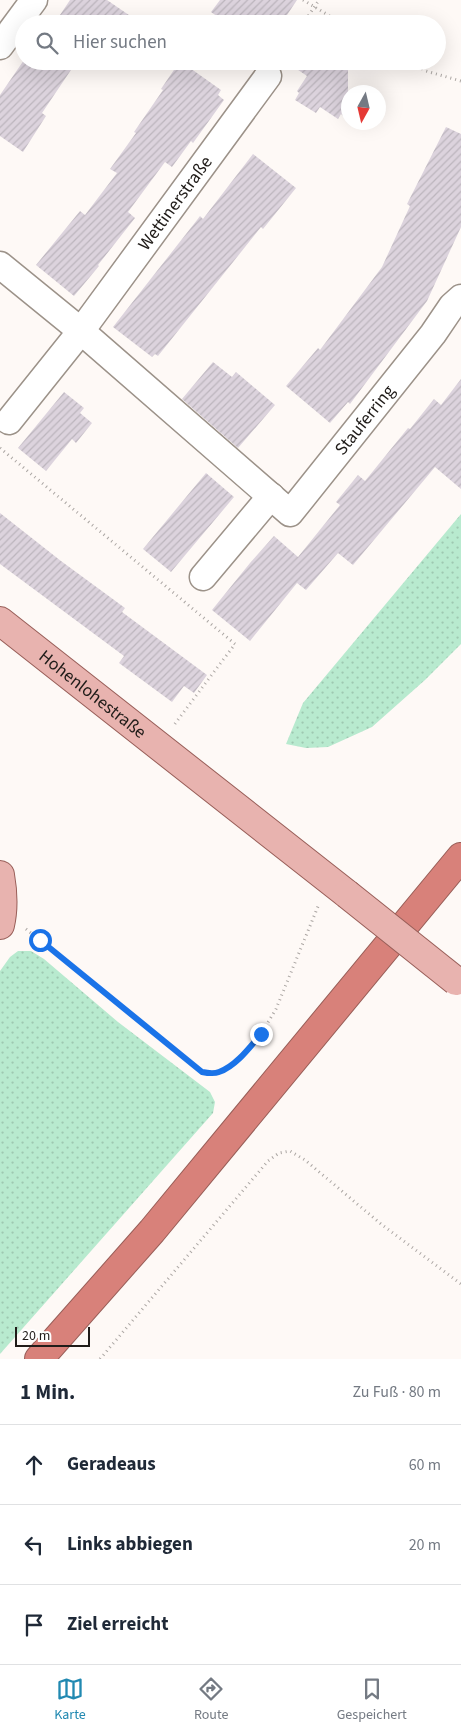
<!DOCTYPE html>
<html lang="de">
<head>
<meta charset="utf-8">
<style>
  :root { --surface:#fff; --page:#f2f2f3; --text:#1f2937; --muted:#747a83; --line:#e0e1e3; --accent:#2189b1 }
  body { margin:0; font-family:"Source Sans 3",sans-serif; background:var(--page); color:var(--text) }
  .compass { position:absolute; left:341px; top:85px; width:45px; height:45px; border-radius:50%; background:var(--surface); box-shadow:0 5px 20px #0002; rotate:188deg }
  .scale { position:absolute; left:15px; bottom:12px; width:75px; box-sizing:border-box; padding-left:5px; border:2px solid #201c19; border-top:0; font-size:14px; line-height:18px; white-space:nowrap; color:#201c19; -webkit-text-stroke:4px #fff; paint-order:stroke }
  .stop { position:absolute; width:15px; height:15px; margin:-11px; border:4px solid #1a73e8; border-radius:50%; background:#fff }
  .stop.end { background:#1a73e8; border-color:#fff; box-shadow:0 1px 5px #0008 }
  .list { margin:0; padding:0; list-style:none }
  h2 { display:flex; justify-content:space-between; align-items:center; height:65px; margin:0; padding:0 20px; font-size:21px }
  h2 small { font-size:16px; font-weight:400; color:var(--muted) }
  .list li { display:grid; grid-template-columns:32px 1fr auto; gap:15px; align-items:center; box-sizing:border-box; height:80px; padding:0 20px; border-top:1px solid var(--line) }
  .list b { display:block; font-size:19px; white-space:nowrap }
  .list em { font-size:16px; font-style:normal; color:var(--muted) }
  .icon { flex:none; width:28px; height:28px; fill:none; stroke:currentColor; stroke-width:2; stroke-linecap:round; stroke-linejoin:round }
  .map { position:relative; flex:none; width:461px; height:1359px; overflow:hidden }
  .search { position:absolute; background:var(--surface); box-shadow:0 5px 20px #0002; left:15px; right:15px; top:15px; height:55px; display:flex; align-items:center; gap:12px; box-sizing:border-box; padding:0 18px; border-radius:28px; color:var(--muted); font-size:19px }
  .sheet { height:305px; background:var(--surface) }
  nav { display:flex; justify-content:space-around; align-items:center; box-sizing:border-box; height:70px; border-top:1px solid var(--line); background:var(--surface); font-size:14px; color:var(--muted) }
  nav a { display:grid; justify-items:center; gap:2px }
  nav .on { color:var(--accent) }
  .map>svg:first-child { display:block }
  .grass { fill:url(#grass-dots) }
  .building { fill:url(#building-hatch) }
  .lines { fill:none; stroke-linecap:round; stroke-linejoin:round }
  .minor-casing { stroke:#9c9289; stroke-width:29 }
  .major-casing { stroke:#985e58; stroke-width:30 }
  .highway-casing { stroke:#985e58; stroke-width:30 }
  .path { stroke:#aba6a3; stroke-width:3; stroke-dasharray:1 4; stroke-linecap:butt }
  .minor { stroke:#fff; stroke-width:26 }
  .major { stroke:#e8b3af; stroke-width:28 }
  .highway { stroke:#d8817a; stroke-width:28 }
  .major-bridge-casing { stroke:#985e58; stroke-width:30; stroke-linecap:butt }
  .major-bridge { stroke:#e8b3af; stroke-width:28 }
  .route { stroke:#1a73e8; stroke-width:6 }
  .labels { text-anchor:middle; dominant-baseline:central; stroke-width:4; stroke-linejoin:round; paint-order:stroke }
  .street-label { font-size:18px; fill:#201c19; stroke:#fff }
</style>
</head>
<body>
<div class="map">
<svg width="461" height="1359" viewBox="0 0 461 1359">
  <defs>
    <pattern id="grass-dots" width="8" height="8" patternUnits="userSpaceOnUse" patternTransform="scale(1.25)"><rect width="8" height="8" fill="#b8eacf"/><path d="M2 2h.1M6 6h.1" fill="none" stroke="#9ec8b1" stroke-width="1.8" stroke-linecap="round"/></pattern>
    <pattern id="building-hatch" width="6" height="6" patternUnits="userSpaceOnUse" patternTransform="scale(1.25)"><rect width="6" height="6" fill="#dcd3dd"/><path d="M-1 1l2-2M0 6l6-6M5 7l2-2" fill="none" stroke="#bcb5bd"/></pattern>
  </defs>
  <rect width="100%" height="100%" fill="#fef9f6"/>
  <!-- grass -->
  <path class="grass" d="M 461,514 L 461,644 L 425,680 L 372,727 L 328,747 L 306,748 L 286,744 L 303,703 Z
    M 18,951 L 31,951 L 44,959 L 118,1022 L 210,1092 L 215,1102 L 213,1113 L 0,1354 L 0,971 L 10,957 Z"/>
  <!-- building -->
  <path class="building" d="M 70,0 L 107,0 L 142,24 L 54,24 Z
    M 220,0 L 297,0 L 281,24 L 275,24 L 263,16 L 258,24 L 228,24 L 211,12 Z
    M 24,60 L 24,63 L 25,61 L 77,61 L 42,113 L 46,116 L 23,152 L 0,136 L 0,95 Z
    M 180,61 L 221,90 L 218,95 L 224,100 L 193,143 L 191,141 L 172,167 L 165,162 L 128,212 L 135,218 L 98,265 L 99,266 L 74,296 L 36,265 L 80,211 L 85,215 L 117,173 L 110,169 L 136,133 L 134,132 L 163,90 L 161,89 Z
    M 285,61 L 348,61 L 348,120 L 341,114 L 338,119 L 320,107 L 316,113 L 295,100 L 299,93 L 297,91 L 307,76 Z
    M 446,127 L 461,134 L 461,227 L 427,301 L 350,404 L 348,402 L 330,423 L 286,386 L 318,348 L 320,350 L 382,267 L 410,206 L 407,204 Z
    M 253,154 L 296,188 L 263,229 L 261,227 L 158,356 L 155,354 L 152,357 L 113,327 L 197,220 L 200,216 L 203,219 Z
    M 213,362 L 232,377 L 236,372 L 275,405 L 238,448 L 182,399 Z
    M 461,379 L 461,489 L 435,467 L 353,565 L 338,553 L 306,590 L 297,583 L 250,641 L 212,610 L 250,563 L 274,536 L 298,557 L 340,505 L 336,502 L 358,475 L 365,481 L 408,428 L 410,429 L 434,399 L 441,405 Z
    M 64,392 L 84,408 L 80,413 L 92,423 L 76,443 L 72,439 L 46,471 L 18,448 Z
    M 206,473 L 234,497 L 171,572 L 143,549 Z
    M 0,513 L 61,561 L 125,608 L 122,612 L 207,675 L 194,693 L 184,686 L 172,702 L 119,663 L 124,656 L 0,564 Z"/>
  <g class="lines">
    <!-- minor casing -->
    <g class="minor-casing">
      <g id="minor">
        <path d="M 0,46 L 34,0"/>
        <path id="s1" d="M 0,265 L 81,331 L 290,513 L 433,334 L 452,306 L 461,298"/>
        <path id="s2" d="M 9,421 L 81,331 L 268,76"/>
        <path d="M 203,577 L 271,496"/>
      </g>
    </g>
    <!-- major casing -->
    <g class="major-casing">
      <g id="major">
        <path id="s3" d="M 0,621 L 347,894"/>
        <path d="M 0,875 C 3,892 4,908 0,925"/>
      </g>
    </g>
    <!-- highway casing -->
    <g class="highway-casing">
      <path id="highway" d="M 39,1359 L 152,1231 L 461,857"/>
    </g>
    <!-- path -->
    <path class="path" d="M 303,0 L 343,24
      M 303,24 L 319,0
      M 409,61 L 426,71 L 461,81
      M 0,448 L 235,644 L 174,725
      M 26,929 L 202,1072 L 217,1073 L 230,1066 L 248,1050 L 261,1034 L 276,1009 L 319,904
      M 100,1359 L 268,1161 L 279,1153 L 290,1151 L 305,1160 L 381,1224 L 461,1284"/>
    <!-- minor -->
    <use href="#minor" class="minor"/>
    <!-- major -->
    <use href="#major" class="major"/>
    <!-- highway -->
    <use href="#highway" class="highway"/>
    <!-- major-bridge casing -->
    <g class="major-bridge-casing">
      <path id="major-bridge" d="M 347,894 L 456,981"/>
    </g>
    <!-- major-bridge -->
    <use href="#major-bridge" class="major-bridge"/>
  </g>
  <g class="lines">
    <!-- route -->
    <path class="route" d="M 40,940 L 202,1072 C 207,1073 214,1074 219,1072 C 236,1066 250,1047 261,1034"/>
  </g>
  <g class="labels">
    <!-- street labels -->
    <g class="street-label">
      <text stroke="none"><textPath href="#s2" startOffset="274">Wettinerstraße</textPath></text>
      <text stroke="none"><textPath href="#s1" startOffset="501">Stauferring</textPath></text>
      <text stroke="none"><textPath href="#s3" startOffset="118">Hohenlohestraße</textPath></text>
    </g>
  </g>
</svg>
<svg class="compass" viewBox="-18 -18 36 36"><path d="M0-13l5 13h-10z" fill="#e53935"/><path d="M0 13l5-13h-10z" fill="#747a83"/></svg>
<div class="scale">20 m</div>
<div class="stop" style="left:40px;top:940px"></div>
<div class="stop end" style="left:261px;top:1034px"></div>
<div class="search"><svg class="icon" aria-label="search" viewBox="0 0 24 24"><circle cx="10" cy="10" r="6"/><path d="M15 15l6 6"/></svg>Hier suchen</div>
</div>
<section class="sheet">
<h2>1 Min.<small>Zu Fuß · 80 m</small></h2>
<ul class="list">
<li><svg class="icon" aria-label="ahead" viewBox="0 0 24 24"><path d="M12 20V5M6 11l6-6 6 6"/></svg><div><b>Geradeaus</b></div><em>60 m</em></li>
<li><svg class="icon" aria-label="left" viewBox="0 0 24 24"><path d="M17 20v-9H6M10 6l-5 5 5 5"/></svg><div><b>Links abbiegen</b></div><em>20 m</em></li>
<li><svg class="icon" aria-label="arrive" viewBox="0 0 24 24"><path d="M6 21V4h12l-3 4 3 4H6"/></svg><div><b>Ziel erreicht</b></div></li>
</ul>
</section>
<nav>
<a class="on"><svg class="icon" aria-label="map" viewBox="0 0 24 24"><path d="M3 6l6-2 6 2 6-2v14l-6 2-6-2-6 2zM9 4v14M15 6v14"/></svg>Karte</a>
<a><svg class="icon" aria-label="directions" viewBox="0 0 24 24"><path d="M12 3l9 9-9 9-9-9zM9 14v-3h6M13 9l2 2-2 2"/></svg>Route</a>
<a><svg class="icon" aria-label="saved" viewBox="0 0 24 24"><path d="M7 4h10v16l-5-4-5 4z"/></svg>Gespeichert</a>
</nav>
</body>
</html>
